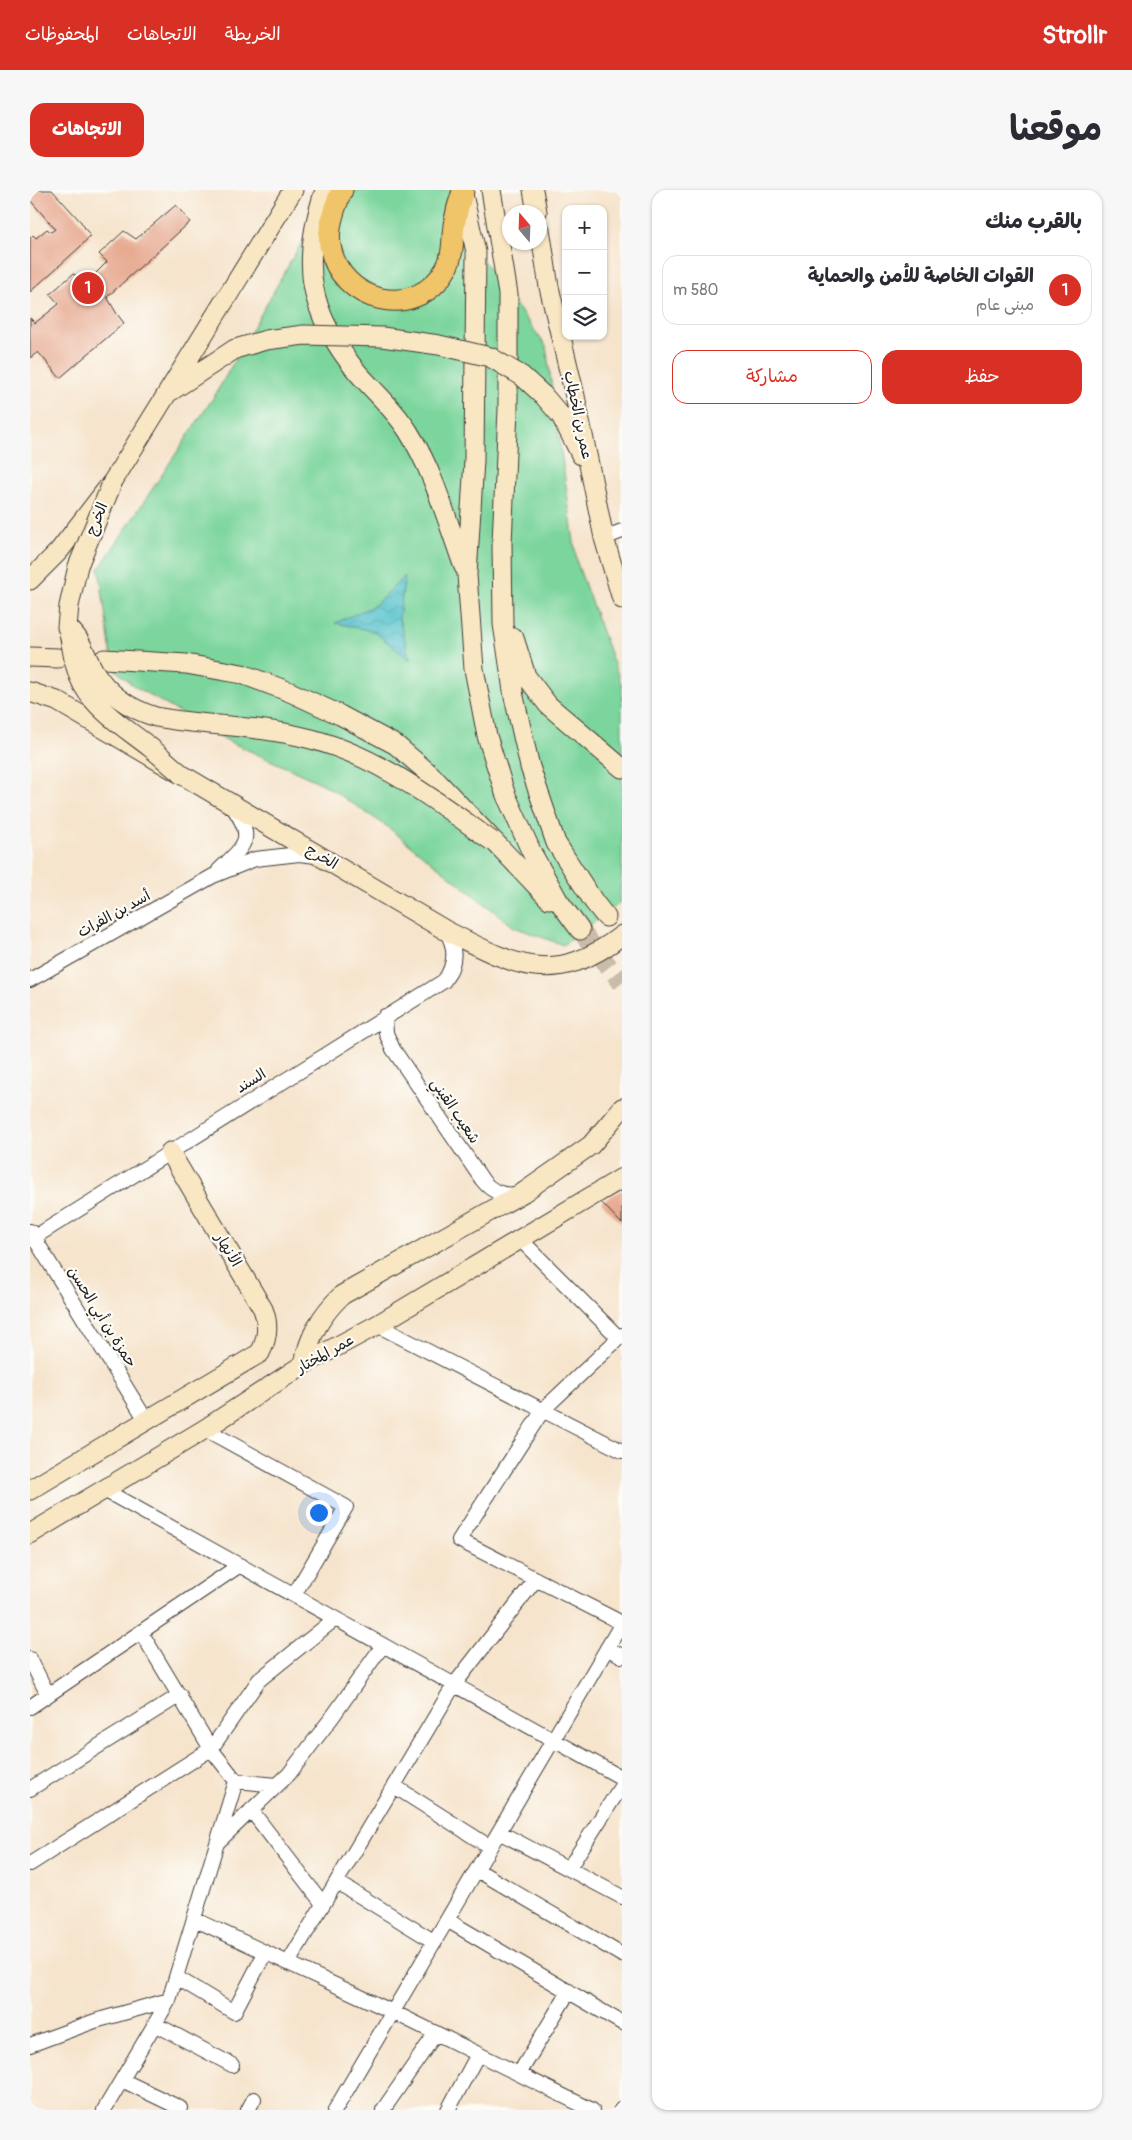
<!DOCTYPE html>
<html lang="ar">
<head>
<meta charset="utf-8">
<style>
  :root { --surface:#fff; --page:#f7f7f7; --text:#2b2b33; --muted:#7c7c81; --line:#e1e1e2; --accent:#d93025 }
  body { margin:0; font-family:Pangolin,"Playpen Sans Arabic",sans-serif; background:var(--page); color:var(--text); direction:rtl }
  .controls { position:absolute; right:15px; top:15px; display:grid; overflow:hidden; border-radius:10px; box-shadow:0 1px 4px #0004 }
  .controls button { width:45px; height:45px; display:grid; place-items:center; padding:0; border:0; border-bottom:1px solid var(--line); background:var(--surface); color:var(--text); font:25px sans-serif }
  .compass { position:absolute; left:472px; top:15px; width:45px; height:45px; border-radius:50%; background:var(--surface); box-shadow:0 1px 4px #0004; rotate:341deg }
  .you { position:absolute; left:288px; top:1322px; width:18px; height:18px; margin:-12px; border:4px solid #fff; border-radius:50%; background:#1a73e8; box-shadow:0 0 0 8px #1a73e833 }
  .badge { display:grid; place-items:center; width:32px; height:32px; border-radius:50%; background:var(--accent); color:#fff; font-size:16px; font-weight:700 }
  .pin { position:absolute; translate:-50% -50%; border:2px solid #fff; box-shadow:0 1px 5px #0006 }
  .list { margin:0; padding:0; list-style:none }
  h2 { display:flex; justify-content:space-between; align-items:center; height:65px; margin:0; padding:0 20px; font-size:21px }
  h2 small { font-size:16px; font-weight:400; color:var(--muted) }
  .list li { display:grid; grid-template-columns:32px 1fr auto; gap:15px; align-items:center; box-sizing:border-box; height:70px; margin:0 10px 10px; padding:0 10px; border:1px solid var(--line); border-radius:15px }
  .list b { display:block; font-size:19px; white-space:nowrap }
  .list p { margin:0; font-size:16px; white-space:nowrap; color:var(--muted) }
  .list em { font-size:16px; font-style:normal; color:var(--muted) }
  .actions { display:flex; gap:10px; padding:15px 20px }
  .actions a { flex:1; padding:11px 0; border:1px solid var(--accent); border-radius:15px; text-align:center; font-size:18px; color:var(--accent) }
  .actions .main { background:var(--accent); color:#fff }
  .icon { flex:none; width:28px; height:28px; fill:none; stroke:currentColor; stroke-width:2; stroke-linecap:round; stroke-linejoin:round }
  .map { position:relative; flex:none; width:592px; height:1920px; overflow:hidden; direction:ltr; border-radius:15px }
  header { display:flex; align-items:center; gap:30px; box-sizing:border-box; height:70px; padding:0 25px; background:var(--accent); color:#fff }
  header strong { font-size:24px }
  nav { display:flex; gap:28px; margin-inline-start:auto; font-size:18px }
  .intro { display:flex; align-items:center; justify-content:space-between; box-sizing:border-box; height:120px; padding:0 30px }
  h1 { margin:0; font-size:35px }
  .button { padding:12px 22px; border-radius:15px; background:var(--accent); color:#fff; font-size:18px; font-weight:700 }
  main { display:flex; gap:30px; padding:0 30px }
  aside { flex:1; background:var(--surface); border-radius:15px; box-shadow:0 1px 4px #0004 }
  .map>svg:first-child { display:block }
  .park { fill:#7bd59c; stroke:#4c785c }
  .water { fill:url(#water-waves); stroke:#397074 }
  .building { fill:#e7aa92 }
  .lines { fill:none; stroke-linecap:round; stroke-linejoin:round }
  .secondary-tunnel { stroke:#cabca9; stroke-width:19; stroke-dasharray:19 9; stroke-linecap:butt }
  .street-casing { stroke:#3d3a36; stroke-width:16 }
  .secondary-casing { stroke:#3d3a36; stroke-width:21 }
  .primary-casing { stroke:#3d3a36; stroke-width:23 }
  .street { stroke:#fff; stroke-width:14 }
  .secondary { stroke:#f9e7c3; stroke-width:19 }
  .primary { stroke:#f0c469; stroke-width:21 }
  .secondary-bridge-casing { stroke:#3d3a36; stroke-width:21; stroke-linecap:butt }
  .secondary-bridge { stroke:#f9e7c3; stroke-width:19 }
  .labels { text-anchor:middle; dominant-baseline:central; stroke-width:4.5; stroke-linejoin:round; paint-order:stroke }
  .street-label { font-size:15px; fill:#1c1c1c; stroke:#fdfcf7 }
</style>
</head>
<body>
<header>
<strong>Strollr</strong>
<nav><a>الخريطة</a><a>الاتجاهات</a><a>المحفوظات</a></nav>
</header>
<div class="intro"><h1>موقعنا</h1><a class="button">الاتجاهات</a></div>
<main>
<aside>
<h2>بالقرب منك<small></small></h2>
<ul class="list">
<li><span class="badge">1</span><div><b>القوات الخاصة للأمن والحماية</b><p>مبنى عام</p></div><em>580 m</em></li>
</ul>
<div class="actions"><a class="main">حفظ</a><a>مشاركة</a></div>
</aside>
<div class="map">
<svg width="592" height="1920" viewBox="0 0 592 1920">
  <defs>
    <pattern id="water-waves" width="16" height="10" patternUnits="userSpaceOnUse" patternTransform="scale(1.25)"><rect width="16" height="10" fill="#56c3cd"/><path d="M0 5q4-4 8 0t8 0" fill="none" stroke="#4aa7af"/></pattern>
  </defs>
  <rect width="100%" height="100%" fill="#fdfcf7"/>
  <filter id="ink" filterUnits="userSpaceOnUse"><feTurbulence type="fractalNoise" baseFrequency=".02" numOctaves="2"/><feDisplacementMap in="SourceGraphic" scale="10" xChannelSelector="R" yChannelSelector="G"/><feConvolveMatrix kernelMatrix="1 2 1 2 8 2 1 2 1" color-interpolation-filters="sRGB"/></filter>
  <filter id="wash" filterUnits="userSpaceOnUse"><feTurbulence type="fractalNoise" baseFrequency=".0096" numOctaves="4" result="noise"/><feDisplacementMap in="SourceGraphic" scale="20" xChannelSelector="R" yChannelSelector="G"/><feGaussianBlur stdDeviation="1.12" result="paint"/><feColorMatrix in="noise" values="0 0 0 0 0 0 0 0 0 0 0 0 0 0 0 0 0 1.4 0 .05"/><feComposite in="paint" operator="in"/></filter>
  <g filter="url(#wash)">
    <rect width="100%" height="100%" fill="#f6e4cc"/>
    <!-- park -->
    <path class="park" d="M 319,0 L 426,0 L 430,39 L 516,156 L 547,373 L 592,496 L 592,677 L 589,714 L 533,755 L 484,737 L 355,635 L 293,594 L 200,552 L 104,496 L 83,478 L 69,379 L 185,205 L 270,55 Z"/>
    <!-- water -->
    <path class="water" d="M 375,386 L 369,428 L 380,470 L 343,441 L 305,433 L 345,415 Z"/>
    <g id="blocks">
      <!-- building -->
      <path class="building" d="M 0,0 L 22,0 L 51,32 L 60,46 L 50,57 L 0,102 L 0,48 L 3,45 L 6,48 L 17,39 L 21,42 L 25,39 L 0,10 Z
        M 146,15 L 160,32 L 77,107 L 87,124 L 94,133 L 30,188 L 8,162 L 0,168 L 0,128 L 5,133 L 29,114 L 20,104 L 43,84 L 58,91 L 77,72 L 69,64 L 94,41 L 106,49 Z
        M 592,1000 L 592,1034 L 571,1012 Z"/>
    </g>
  </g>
  <g filter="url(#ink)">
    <use href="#blocks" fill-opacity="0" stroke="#3d3a36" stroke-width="1"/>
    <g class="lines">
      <!-- secondary-tunnel -->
      <path class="secondary-tunnel" d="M 550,740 L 592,793"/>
      <!-- street casing -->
      <g class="street-casing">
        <path id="street" d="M 574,348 L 592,341
          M 189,680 C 215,655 226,649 202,616
          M 0,790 L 183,686 L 225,669 L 269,664 L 286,666
          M 355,826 L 356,843 L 363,859 L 453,991 C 463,1003 475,1007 490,1003
          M 0,1041 L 116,1230
          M 490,1049 L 589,1148
          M 0,1050 L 414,791 C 426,774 427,757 415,740
          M 347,1135 L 592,1261
          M 592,1145 L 513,1220 L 429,1350 L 592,1433
          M 175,1239 L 316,1317 L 264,1405
          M 74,1300 L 592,1588
          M 577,1458 L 592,1466
          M 0,1469 L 18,1505
          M 0,1517 L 210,1375
          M 247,1595 L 206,1591 L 181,1559 L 229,1490 L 305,1429
          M 364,1596 L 460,1657
          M 0,1599 L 150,1505
          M 221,1620 L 293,1714
          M 469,1642 L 592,1707
          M 188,1652 L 259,1584 L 303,1526 L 353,1455
          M 0,1674 L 181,1559 L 111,1442
          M 539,1678 L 592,1595
          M 447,1680 L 592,1765
          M 307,1692 L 405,1752
          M 164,1729 L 363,1822 L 562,1920
          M 417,1730 L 592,1833
          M 258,1773 L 424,1495 L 506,1389
          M 146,1787 L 204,1822 L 235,1763
          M 125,1834 L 202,1875
          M 0,1855 L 65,1831 L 139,1810
          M 489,1884 L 539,1801
          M 92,1890 L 150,1918 L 149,1920
          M 74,1920 L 139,1810 L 206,1591
          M 218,1920 L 224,1909
          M 305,1920 L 592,1433
          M 353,1920 L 406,1843
          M 418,1920 L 448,1864
          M 591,1920 L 592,1919"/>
      </g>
      <!-- secondary casing -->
      <g class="secondary-casing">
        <path id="secondary" d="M 295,0 C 270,73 278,123 328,183 C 345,202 364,219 378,241 C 404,282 417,331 434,377
          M 432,0 L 446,62 L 444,270 L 437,385 L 444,479 L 457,546 L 475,603 L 502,663 L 528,710 L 550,740
          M 461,0 L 478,104 L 478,219 L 472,353 L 473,434 L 484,507 L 500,577 L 526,653 L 564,712 L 576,727
          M 503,0 L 507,22
          M 510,39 L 519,97 L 545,206 L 574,348 L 592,409
          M 141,201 L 205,159 L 236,150
          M 513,205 L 531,226 L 551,265
          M 0,390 L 29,361 L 83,291 L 263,0
          M 484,448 L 496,486 L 518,515 L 592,578
          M 0,467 L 28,468
          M 74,469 L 156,474 L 212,484 L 260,502 L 310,525 L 366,555 L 401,585 L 519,709
          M 0,502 L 27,511 L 415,740 C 484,775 523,799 592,745
          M 274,1174 C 279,1146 291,1125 312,1105 L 494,1002 L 561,955 L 592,918
          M 0,1300 L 230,1163 C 238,1148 239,1134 233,1119 L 140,962
          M 0,1344 L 175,1239 L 274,1174 L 347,1135 L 592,988"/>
      </g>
      <!-- primary casing -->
      <g class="primary-casing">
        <path id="primary" d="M 312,0 C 305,16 297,37 300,55 C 309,113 386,132 416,79 C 424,64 422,50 424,35 C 426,23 429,12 433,1"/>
      </g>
      <!-- street -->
      <use href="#street" class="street"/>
      <!-- secondary -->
      <use href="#secondary" class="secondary"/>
      <!-- primary -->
      <use href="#primary" class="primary"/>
      <!-- secondary-bridge casing -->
      <g class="secondary-bridge-casing">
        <path id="secondary-bridge" d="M 236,150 L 274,145 L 352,147 L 409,155 L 460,167 L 492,186 L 513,205
          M 83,291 L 48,376 L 39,416 L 37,437 C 53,450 54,464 64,481 C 78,504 100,519 126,527 C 173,536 222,535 269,546 C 343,562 402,608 462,651
          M 39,443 C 43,461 44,479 53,495 C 68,522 97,539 121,558 C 131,566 140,575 150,583"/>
      </g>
      <!-- secondary-bridge -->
      <use href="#secondary-bridge" class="secondary-bridge"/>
    </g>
  </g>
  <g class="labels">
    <!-- street labels -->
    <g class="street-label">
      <text transform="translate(548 225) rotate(78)">عمر بن الخطاب</text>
      <text transform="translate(67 329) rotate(-67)">الخرج</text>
      <text transform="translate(292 667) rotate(31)">الخرج</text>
      <text transform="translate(84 724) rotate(-29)">أسد بن الفرات</text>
      <text transform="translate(221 891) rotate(-32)">السند</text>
      <text transform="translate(425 921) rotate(56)">شعيب القيني</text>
      <text transform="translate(198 1060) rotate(59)">الأنهار</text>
      <text transform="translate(72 1127) rotate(58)">حمزة بن أبي الحسن</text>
      <text transform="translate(295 1164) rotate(-29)">عمر المختار</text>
    </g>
  </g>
</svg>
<div class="controls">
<button>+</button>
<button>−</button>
<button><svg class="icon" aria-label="layers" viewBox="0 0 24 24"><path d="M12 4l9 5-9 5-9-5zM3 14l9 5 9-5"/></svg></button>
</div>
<svg class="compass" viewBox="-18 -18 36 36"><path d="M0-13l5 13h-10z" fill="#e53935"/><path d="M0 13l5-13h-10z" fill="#7c7c81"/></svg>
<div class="you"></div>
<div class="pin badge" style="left:58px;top:98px">1</div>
</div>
</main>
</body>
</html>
